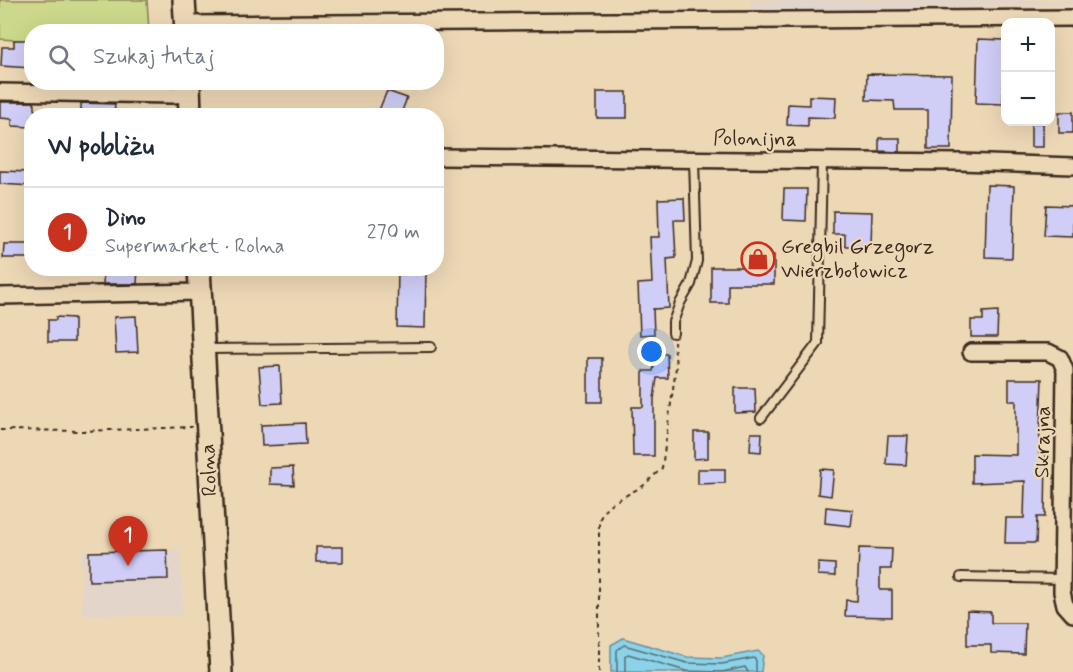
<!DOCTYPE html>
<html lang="pl">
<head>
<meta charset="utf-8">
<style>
  :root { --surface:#fff; --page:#f2f2f3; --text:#1f2937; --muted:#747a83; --line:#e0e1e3; --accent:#c8321e }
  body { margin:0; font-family:Mynerve,sans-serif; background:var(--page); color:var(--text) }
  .controls { position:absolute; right:18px; top:18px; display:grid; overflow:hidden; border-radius:12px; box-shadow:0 6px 24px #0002 }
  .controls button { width:54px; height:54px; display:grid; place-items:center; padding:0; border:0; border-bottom:2px solid var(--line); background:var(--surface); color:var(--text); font:30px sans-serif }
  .you { position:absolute; left:652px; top:352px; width:21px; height:21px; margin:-15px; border:4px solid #fff; border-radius:50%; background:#1a73e8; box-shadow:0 0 0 9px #1a73e833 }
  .badge { display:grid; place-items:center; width:39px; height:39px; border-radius:50%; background:var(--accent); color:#fff; font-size:20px; font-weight:700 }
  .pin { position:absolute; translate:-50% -50px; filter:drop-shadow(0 2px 3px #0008) }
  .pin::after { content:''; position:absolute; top:32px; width:21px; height:18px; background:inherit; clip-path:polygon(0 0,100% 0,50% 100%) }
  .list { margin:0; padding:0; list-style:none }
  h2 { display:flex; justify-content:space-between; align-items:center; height:78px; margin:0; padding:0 24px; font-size:26px }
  h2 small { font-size:20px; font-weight:400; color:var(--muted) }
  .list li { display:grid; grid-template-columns:39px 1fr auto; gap:18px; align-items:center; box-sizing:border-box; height:90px; padding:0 24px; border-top:2px solid var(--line) }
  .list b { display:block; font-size:22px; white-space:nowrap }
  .list p { margin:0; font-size:20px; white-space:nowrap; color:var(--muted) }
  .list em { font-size:20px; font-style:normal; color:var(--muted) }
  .icon { flex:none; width:33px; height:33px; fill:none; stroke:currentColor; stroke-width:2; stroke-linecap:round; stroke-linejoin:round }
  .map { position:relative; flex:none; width:1073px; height:672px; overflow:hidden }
  .search { position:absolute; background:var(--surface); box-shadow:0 6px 24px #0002; left:24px; top:24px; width:420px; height:66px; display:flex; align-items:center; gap:15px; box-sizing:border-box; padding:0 21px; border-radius:24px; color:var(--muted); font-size:22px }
  .panel { position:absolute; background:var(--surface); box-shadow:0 6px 24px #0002; left:24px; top:108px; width:420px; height:168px; border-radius:24px }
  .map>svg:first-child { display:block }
  .built { fill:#e4d5ca }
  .green { fill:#ccd88b; stroke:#848154; stroke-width:1.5 }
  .water { fill:#8ad3eb; stroke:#6a8f99; stroke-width:1.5 }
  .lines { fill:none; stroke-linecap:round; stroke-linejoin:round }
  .shore { stroke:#5b6e70; stroke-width:1.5 }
  .building { fill:#d0cef7; stroke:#3b2a1e; stroke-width:1.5 }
  .lane-casing { stroke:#3b2a1e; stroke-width:12 }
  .street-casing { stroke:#3b2a1e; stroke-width:20 }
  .secondary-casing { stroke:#3b2a1e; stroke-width:26 }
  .path { stroke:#3b2a1e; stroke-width:2; stroke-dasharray:4.5 4.5; stroke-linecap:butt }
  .lane { stroke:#edd8b6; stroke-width:8 }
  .street { stroke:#edd8b6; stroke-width:15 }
  .secondary { stroke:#edd8b6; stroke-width:21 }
  .labels { text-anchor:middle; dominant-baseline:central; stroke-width:4.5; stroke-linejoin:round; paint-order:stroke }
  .street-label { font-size:21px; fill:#3b2a1e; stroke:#edd8b6 }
  .poi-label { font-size:21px; fill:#3b2a1e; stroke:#edd8b6; text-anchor:start }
</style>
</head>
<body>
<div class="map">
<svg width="1073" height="672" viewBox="0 0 1073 672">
  <rect width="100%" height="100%" fill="#edd8b6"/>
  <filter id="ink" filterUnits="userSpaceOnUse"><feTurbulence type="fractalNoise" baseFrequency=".0167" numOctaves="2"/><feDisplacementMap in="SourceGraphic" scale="12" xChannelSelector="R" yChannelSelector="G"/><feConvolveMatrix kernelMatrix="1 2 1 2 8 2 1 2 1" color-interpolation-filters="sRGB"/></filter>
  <g filter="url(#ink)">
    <!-- built -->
    <path class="built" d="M 750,0 L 1073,0 L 1073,4 L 751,14 Z
      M 181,549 L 183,615 L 82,615 L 82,551 Z"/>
    <!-- green -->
    <path class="green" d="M 0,0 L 147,0 L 149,31 L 32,32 L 31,41 L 0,39 Z"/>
    <!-- water -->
    <path class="water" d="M 623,638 L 687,657 L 722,658 L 758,651 L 763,655 L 761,672 L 611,672 L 611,645 Z"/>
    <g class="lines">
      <!-- shore -->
      <path class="shore" d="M 617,672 L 617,650 L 624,645 L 687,663 L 722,664 L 754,658 L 756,661 L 756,672
        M 625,672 L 625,656 L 628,654 L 686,671 L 722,672 L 745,667 L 748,672"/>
    </g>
    <!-- building -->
    <path class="building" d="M 978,39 L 1005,40 L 1003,104 L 976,103 Z
      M 14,40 L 32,40 L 32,68 L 1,66 L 2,47 L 14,47 Z
      M 867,74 L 952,75 L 951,149 L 928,149 L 928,110 L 895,110 L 894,101 L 866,100 Z
      M 387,91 L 407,98 L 400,116 L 393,116 L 379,110 Z
      M 597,92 L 627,92 L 627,118 L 597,118 Z
      M 809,96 L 836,97 L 835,118 L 808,117 L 808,126 L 787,125 L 788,104 L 809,105 Z
      M 0,102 L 33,102 L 35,104 L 35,116 L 32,116 L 32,127 L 12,126 L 12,119 L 0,118 Z
      M 81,103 L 115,104 L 114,116 L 81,116 Z
      M 1059,112 L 1073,112 L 1073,133 L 1059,133 Z
      M 1031,123 L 1043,123 L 1043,147 L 1031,147 Z
      M 879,138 L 900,138 L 900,152 L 879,151 Z
      M 0,171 L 32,172 L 32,186 L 0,184 Z
      M 987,185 L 1014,186 L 1012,258 L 985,257 Z
      M 784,189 L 807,189 L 806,221 L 783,220 Z
      M 684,198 L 685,220 L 674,220 L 676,258 L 667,259 L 669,308 L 653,309 L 654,334 L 640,335 L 638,284 L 652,283 L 650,237 L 659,237 L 658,199 Z
      M 1046,205 L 1073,206 L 1073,237 L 1044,236 Z
      M 833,211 L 872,212 L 871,246 L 845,246 L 845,234 L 833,234 Z
      M 4,244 L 32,244 L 32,258 L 3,258 Z
      M 741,254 L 774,255 L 774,284 L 728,284 L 728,303 L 711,303 L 711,267 L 741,267 Z
      M 104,268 L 138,268 L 137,284 L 103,284 Z
      M 398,268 L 426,268 L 425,328 L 397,327 Z
      M 998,311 L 997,337 L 971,337 L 971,320 L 983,320 L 983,312 Z
      M 136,316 L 138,352 L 116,353 L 114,317 Z
      M 56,317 L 74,318 L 74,342 L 48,342 L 48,320 L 56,320 Z
      M 657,354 L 667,354 L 668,378 L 657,378 L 654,399 L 654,456 L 633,456 L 632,407 L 643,407 L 643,371 L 653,371 Z
      M 588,358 L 602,358 L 602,402 L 588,402 Z
      M 280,366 L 282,403 L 262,404 L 259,367 Z
      M 1009,379 L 1042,379 L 1039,454 L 1046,454 L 1045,517 L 1037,517 L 1036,543 L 1005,543 L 1006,518 L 1024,518 L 1025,481 L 972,483 L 972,454 L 1016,455 L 1016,401 L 1009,401 Z
      M 735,388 L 755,388 L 756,412 L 735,413 Z
      M 305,423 L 306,444 L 262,446 L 261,425 Z
      M 694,432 L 708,432 L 708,458 L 694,459 Z
      M 751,433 L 762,433 L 761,452 L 750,451 Z
      M 888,436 L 908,436 L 906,465 L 886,464 Z
      M 293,467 L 294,485 L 270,484 L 270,468 Z
      M 698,469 L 725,469 L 725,483 L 698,484 Z
      M 820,469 L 834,470 L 831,496 L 818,494 Z
      M 826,507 L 853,510 L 851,526 L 825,523 Z
      M 316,547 L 343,547 L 343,562 L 316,562 Z
      M 859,548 L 892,549 L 891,569 L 880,569 L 880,590 L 892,590 L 892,617 L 845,616 L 846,600 L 857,601 Z
      M 167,550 L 168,579 L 89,581 L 89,552 Z
      M 818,563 L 835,564 L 835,576 L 818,575 Z
      M 967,611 L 991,612 L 991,623 L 1025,623 L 1024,654 L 991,653 L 991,645 L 967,645 Z"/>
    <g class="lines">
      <!-- lane casing -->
      <g class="lane-casing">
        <path id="lane" d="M 673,333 L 673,322 L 680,303 L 691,284 L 697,261 L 694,159
          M 205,349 L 431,347
          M 761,418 L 818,343 L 822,161
          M 961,577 L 1062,579"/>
      </g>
      <!-- street casing -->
      <g class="street-casing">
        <path id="street" d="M 186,24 L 1073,18
          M 0,92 L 172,95 L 189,94
          M 436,157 L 960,162 L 1073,166
          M 0,296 L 201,292
          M 971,352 L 1048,352 L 1060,358 L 1065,370 L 1062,592 L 1065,605 L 1073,614"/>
      </g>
      <!-- secondary casing -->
      <g class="secondary-casing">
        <path id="secondary" d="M 184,0 L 186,32
          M 189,82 L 190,116
          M 199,268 L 221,672"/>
      </g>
      <!-- path -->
      <path class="path" d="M 0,430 L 84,431 L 192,427
        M 599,672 L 599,520 L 607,506 L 643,486 L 662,468 L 676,367 L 674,342"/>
      <!-- lane -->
      <use href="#lane" class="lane"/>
      <!-- street -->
      <use href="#street" class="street"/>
      <!-- secondary -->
      <use href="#secondary" class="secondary"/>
    </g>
  </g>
  <!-- icons -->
  <defs>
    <g id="shop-ring" transform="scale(1.725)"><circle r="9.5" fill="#edd8b6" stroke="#c8321e" stroke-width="1.5"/><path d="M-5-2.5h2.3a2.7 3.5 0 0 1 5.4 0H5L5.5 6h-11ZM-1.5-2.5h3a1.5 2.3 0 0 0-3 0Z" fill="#c8321e"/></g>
  </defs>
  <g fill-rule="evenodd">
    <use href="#shop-ring" x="758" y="259"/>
  </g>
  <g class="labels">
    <!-- street labels -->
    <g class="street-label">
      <text transform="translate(755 139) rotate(1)">Polonijna</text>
      <text transform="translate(1043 442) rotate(-89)">Skrajna</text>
      <text transform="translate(209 470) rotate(-93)">Rolna</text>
    </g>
    <!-- poi labels -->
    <g class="poi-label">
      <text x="781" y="247">Gregbil Grzegorz<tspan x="781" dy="24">Wierzbołowicz</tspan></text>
    </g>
  </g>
</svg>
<div class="controls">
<button>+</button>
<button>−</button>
</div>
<div class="you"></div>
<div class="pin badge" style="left:128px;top:566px">1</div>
<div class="search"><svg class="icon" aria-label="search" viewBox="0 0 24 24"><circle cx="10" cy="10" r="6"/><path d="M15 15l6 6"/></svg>Szukaj tutaj</div>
<section class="panel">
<h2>W pobliżu<small></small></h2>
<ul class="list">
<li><span class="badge">1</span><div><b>Dino</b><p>Supermarket · Rolna</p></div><em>270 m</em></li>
</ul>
</section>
</div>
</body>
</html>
